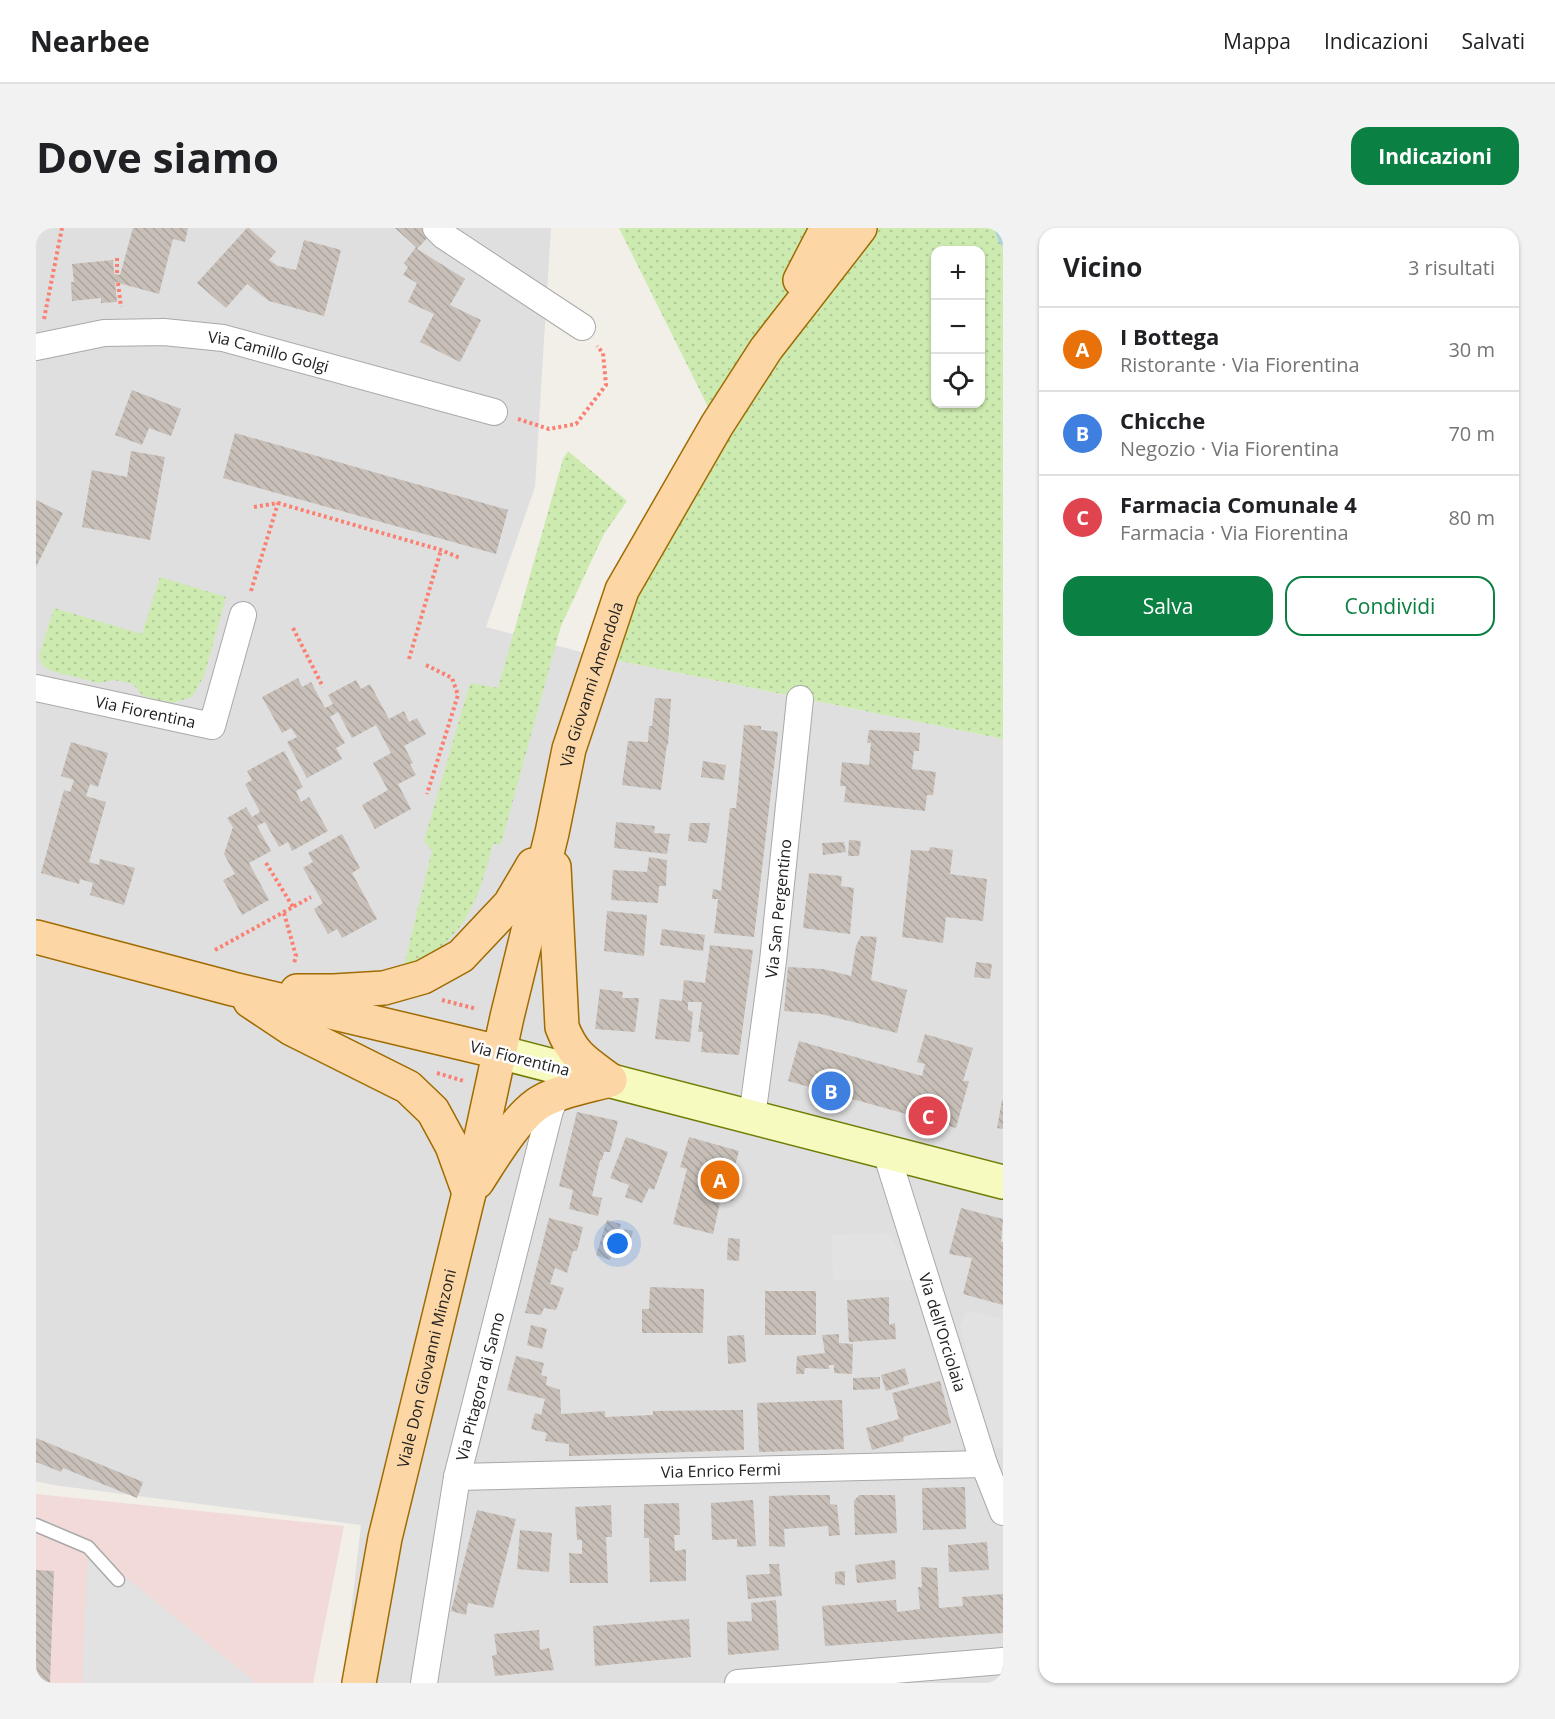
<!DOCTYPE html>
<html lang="it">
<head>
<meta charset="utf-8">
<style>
  :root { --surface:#fff; --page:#f2f2f2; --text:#202124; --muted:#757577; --line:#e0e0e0; --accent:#0b8043 }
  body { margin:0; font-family:"Open Sans",sans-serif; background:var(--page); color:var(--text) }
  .controls { position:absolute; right:18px; top:18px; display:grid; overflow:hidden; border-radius:12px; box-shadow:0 2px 4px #0004 }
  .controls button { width:54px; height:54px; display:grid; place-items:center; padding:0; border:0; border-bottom:2px solid var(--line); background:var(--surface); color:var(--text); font:30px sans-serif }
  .you { position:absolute; left:582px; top:1016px; width:21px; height:21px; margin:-15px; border:4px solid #fff; border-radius:50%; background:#1a73e8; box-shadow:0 0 0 9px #1a73e833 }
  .badge { display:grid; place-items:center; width:39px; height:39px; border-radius:50%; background:var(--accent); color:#fff; font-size:20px; font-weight:700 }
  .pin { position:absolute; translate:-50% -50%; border:3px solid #fff; box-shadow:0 2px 6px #0006 }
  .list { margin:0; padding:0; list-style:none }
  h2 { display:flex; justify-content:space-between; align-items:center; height:78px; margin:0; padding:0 24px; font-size:26px }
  h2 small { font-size:20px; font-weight:400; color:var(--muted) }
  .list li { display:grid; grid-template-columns:39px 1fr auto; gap:18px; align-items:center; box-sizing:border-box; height:84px; padding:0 24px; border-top:2px solid var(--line) }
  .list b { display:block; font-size:22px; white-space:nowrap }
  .list p { margin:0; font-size:20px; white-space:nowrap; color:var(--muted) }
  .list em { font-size:20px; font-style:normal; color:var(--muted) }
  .actions { display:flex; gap:12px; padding:18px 24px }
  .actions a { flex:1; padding:14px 0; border:2px solid var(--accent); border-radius:18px; text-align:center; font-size:21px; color:var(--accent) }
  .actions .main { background:var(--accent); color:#fff }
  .icon { flex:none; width:33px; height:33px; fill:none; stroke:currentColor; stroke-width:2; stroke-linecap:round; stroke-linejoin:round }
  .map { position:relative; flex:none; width:967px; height:1455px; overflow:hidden; border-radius:18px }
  header { display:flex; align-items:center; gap:36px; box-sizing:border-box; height:84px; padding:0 30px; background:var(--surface); border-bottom:2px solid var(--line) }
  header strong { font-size:28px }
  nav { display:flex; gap:33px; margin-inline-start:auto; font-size:21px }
  .intro { display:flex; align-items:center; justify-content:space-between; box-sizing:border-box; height:144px; padding:0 36px }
  h1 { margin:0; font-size:42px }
  .button { padding:15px 27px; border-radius:18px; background:var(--accent); color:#fff; font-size:21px; font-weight:700 }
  main { display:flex; gap:36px; padding:0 36px }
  aside { flex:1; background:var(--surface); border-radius:18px; box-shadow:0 2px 4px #0004 }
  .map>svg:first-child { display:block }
  .residential { fill:#e0dfdf }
  .commercial { fill:#f2dad9 }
  .grass { fill:url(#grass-dots); fill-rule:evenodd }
  .parking { fill:#e2e2e2 }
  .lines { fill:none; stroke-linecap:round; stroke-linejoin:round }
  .stream { stroke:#aad3df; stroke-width:8 }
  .building { fill:url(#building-back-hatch) }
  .lane-casing { stroke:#a9a9a9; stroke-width:15 }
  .street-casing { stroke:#a9a9a9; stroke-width:28 }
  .secondary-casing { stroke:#707d05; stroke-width:36 }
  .primary-casing { stroke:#a06b00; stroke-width:36 }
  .path { stroke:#fa8072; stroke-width:4; stroke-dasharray:3 3; stroke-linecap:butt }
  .lane { stroke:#fff; stroke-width:12 }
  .street { stroke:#fff; stroke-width:26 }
  .secondary { stroke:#f7fabf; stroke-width:33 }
  .primary { stroke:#fcd6a4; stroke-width:33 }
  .labels { text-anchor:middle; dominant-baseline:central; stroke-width:5; stroke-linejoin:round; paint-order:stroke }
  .street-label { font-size:16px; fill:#222; stroke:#fff }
</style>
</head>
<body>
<header>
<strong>Nearbee</strong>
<nav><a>Mappa</a><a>Indicazioni</a><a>Salvati</a></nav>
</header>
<div class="intro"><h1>Dove siamo</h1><a class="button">Indicazioni</a></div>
<main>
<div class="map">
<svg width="967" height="1455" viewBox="0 0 967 1455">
  <defs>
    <pattern id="grass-dots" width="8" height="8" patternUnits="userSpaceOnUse" patternTransform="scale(1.5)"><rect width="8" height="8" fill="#cdebb0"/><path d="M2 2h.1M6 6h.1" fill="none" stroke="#b0c997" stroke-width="1.8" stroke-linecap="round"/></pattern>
    <pattern id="building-back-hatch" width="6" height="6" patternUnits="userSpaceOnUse" patternTransform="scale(1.5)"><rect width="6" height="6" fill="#c7bfb8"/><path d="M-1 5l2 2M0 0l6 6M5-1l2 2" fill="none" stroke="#aba49e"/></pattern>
  </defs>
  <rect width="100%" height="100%" fill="#f2efe9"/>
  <!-- residential -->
  <path class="residential" d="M 0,0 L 515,0 L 499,259 L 450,399 L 564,429 L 967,511 L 967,1455 L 307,1455 L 325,1297 L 17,1257 L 0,1253 Z"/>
  <!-- commercial -->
  <path class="commercial" d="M 0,1266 L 308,1298 L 277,1455 L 0,1455 Z"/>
  <!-- grass -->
  <path class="grass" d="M 583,0 L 967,0 L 967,511 L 564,429 L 681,197 ZM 900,22 L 945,22 L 945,176 L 900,176 Z
    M 532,223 L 591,273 L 568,306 L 525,398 L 465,616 L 457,616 C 446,656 438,691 404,720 C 394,728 379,734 367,741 L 396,623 L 388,613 L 434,455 L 462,460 L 527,231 Z
    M 124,349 L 190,369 L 168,448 L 156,469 L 136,475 L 107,468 L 97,456 L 78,452 L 63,455 L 15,443 L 6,437 L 3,428 L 18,380 L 106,406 Z"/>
  <!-- parking -->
  <path class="parking" d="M 853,1005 L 879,1052 L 797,1052 L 796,1007 Z
    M 931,1082 L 967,1091 L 967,1221 L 958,1219 L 924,1099 Z
    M 52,1319 L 216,1451 L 217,1455 L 46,1455 Z"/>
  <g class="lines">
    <!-- stream -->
    <path class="stream" d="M 962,0 L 967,13"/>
  </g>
  <!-- building -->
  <path class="building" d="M 97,0 L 152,0 L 149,14 L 137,11 L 123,66 L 79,54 L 81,74 L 65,75 L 65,70 L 36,73 L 35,54 L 38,54 L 36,36 L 77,32 L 78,46 L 84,47 Z
    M 211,0 L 213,0 L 240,24 L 233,32 L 242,38 L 260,42 L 268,12 L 305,22 L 288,88 L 233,73 L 211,56 L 190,80 L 161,55 Z
    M 359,0 L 386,0 L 394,7 L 381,21 L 429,51 L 414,77 L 445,92 L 424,134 L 384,114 L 398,86 L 372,74 L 381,55 L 367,47 L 372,39 L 368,35 L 380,19 Z
    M 96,162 L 145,181 L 135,208 L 113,200 L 106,217 L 79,207 Z
    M 199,205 L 472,282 L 460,326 L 187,250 Z
    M 95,223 L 129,229 L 114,312 L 46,299 L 56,242 L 91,249 Z
    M 0,272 L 27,285 L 0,339 Z
    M 262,450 L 266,459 L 275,454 L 289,480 L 297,476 L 292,467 L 320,452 L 325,461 L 334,456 L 353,491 L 368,483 L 373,494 L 381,490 L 390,506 L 368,518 L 377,535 L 374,536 L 380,547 L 362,556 L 375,581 L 339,601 L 326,577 L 352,562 L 337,535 L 355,525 L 340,497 L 316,510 L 302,484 L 294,489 L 309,515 L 300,520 L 306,531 L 271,550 L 251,514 L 261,509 L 255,500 L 246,505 L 226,469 Z
    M 619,470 L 635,471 L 632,518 L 631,516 L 625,562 L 586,557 L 592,513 L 612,514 L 613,498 L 616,498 Z
    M 708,497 L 725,498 L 725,502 L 742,504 L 718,709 L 678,705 L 682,671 L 676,671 L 677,661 L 685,663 L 694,580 L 700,580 Z
    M 833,502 L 884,505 L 883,523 L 878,523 L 876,541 L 900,544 L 897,567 L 891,567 L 889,583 L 808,574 L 810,558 L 804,558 L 806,534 L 833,537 L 835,515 L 831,515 Z
    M 35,514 L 72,525 L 62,559 L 54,556 L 50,568 L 70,574 L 53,634 L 63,637 L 64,631 L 99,640 L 88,677 L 54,667 L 57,655 L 44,651 L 43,656 L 5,645 L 28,562 L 34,564 L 38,552 L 25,548 Z
    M 248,523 L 267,559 L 260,563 L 265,574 L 273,569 L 292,603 L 256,623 L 252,614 L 243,619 L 229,594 L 221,598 L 235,623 L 213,635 L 233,672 L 206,687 L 187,652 L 199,646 L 188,626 L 197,599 L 191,590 L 210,579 L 216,589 L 224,584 L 209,556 L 216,552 L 211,543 Z
    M 667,533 L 690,537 L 688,552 L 665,549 Z
    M 580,594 L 619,598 L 618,605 L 634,606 L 631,626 L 578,620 Z
    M 654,595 L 674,595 L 671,615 L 652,613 Z
    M 306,606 L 324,640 L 316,645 L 341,691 L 306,710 L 301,701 L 292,706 L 278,681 L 287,675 L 267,640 L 277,634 L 272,625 Z
    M 813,612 L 825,613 L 823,628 L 812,628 Z
    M 808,614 L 810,624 L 787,627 L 786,615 Z
    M 894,619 L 917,622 L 914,646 L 951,651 L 947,693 L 910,689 L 907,715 L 866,709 L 875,622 L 893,623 Z
    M 613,629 L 631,632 L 630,658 L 623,658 L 622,675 L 575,672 L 577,642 L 611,644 Z
    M 773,645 L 806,648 L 805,658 L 818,660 L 814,706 L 767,700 Z
    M 571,683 L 611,687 L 608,728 L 568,723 Z
    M 626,701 L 669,707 L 667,723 L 624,717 Z
    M 825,708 L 841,709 L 835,752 L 871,762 L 861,805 L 785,786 L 748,783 L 752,739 L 787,741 L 815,748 L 820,718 Z
    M 674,717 L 717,722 L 703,827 L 665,824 L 667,804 L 662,804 L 666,774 L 652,774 L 652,782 L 657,784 L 654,814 L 619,811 L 624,771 L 646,773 L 648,752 L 669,755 Z
    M 940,734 L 956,736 L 954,751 L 938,749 Z
    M 564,761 L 587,764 L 586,770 L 603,770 L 599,804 L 559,801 Z
    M 889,806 L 937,820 L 927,853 L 933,853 L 920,900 L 752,853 L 763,813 L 886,848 L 889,836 L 881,834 Z
    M 966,872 L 967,872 L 967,901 L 961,900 Z
    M 541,884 L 582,893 L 574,924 L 568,924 L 566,932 L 564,932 L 556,968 L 566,970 L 562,988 L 533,981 L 537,962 L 523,958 Z
    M 590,909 L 632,924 L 618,962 L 613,960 L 606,975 L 589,969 L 593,957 L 574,950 Z
    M 653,909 L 703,923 L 697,945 L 703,945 L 697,973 L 685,970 L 677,1006 L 637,996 L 651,941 L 644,939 Z
    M 925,980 L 967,991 L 965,1014 L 967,1014 L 967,1077 L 927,1066 L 936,1030 L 913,1026 Z
    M 513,990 L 547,999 L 541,1023 L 537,1023 L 531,1045 L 519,1040 L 514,1056 L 528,1060 L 520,1082 L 508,1080 L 505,1087 L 489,1085 Z
    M 571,992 L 585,996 L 574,1032 L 560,1027 Z
    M 589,1001 L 597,1003 L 592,1021 L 583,1016 Z
    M 692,1010 L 704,1011 L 703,1033 L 691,1032 Z
    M 614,1059 L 668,1061 L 667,1105 L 606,1105 L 606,1081 L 613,1081 Z
    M 729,1063 L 780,1063 L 780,1107 L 729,1107 Z
    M 853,1069 L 853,1097 L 859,1095 L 860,1111 L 813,1114 L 811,1072 Z
    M 495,1097 L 511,1101 L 506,1121 L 491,1117 Z
    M 803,1106 L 803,1115 L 817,1116 L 816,1146 L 798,1145 L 798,1137 L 793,1137 L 793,1141 L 769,1140 L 768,1146 L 760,1146 L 761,1128 L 789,1125 L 786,1107 Z
    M 708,1107 L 710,1134 L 692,1136 L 691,1108 Z
    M 480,1128 L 508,1135 L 505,1147 L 511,1149 L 510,1157 L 524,1162 L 525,1186 L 569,1183 L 569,1189 L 617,1187 L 617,1183 L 707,1182 L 708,1222 L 533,1228 L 533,1216 L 509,1213 L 511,1205 L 495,1201 L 499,1185 L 505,1187 L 509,1171 L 471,1162 Z
    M 869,1140 L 873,1156 L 850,1163 L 845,1147 Z
    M 844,1149 L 844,1161 L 817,1162 L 817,1150 Z
    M 904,1153 L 915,1195 L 867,1209 L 868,1213 L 836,1222 L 830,1200 L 863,1191 L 856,1165 Z
    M 806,1172 L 808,1221 L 723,1224 L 721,1175 Z
    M 0,1210 L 107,1254 L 101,1270 L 27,1240 L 25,1244 L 0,1234 Z
    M 929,1259 L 930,1301 L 887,1302 L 886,1260 Z
    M 767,1267 L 794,1267 L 794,1276 L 801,1277 L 804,1307 L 793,1308 L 792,1298 L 748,1301 L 749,1319 L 733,1318 L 733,1268 Z
    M 823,1267 L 859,1267 L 861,1305 L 819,1307 L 818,1273 Z
    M 717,1272 L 720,1318 L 701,1319 L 701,1311 L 676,1312 L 675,1275 Z
    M 643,1275 L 644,1307 L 638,1307 L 639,1323 L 650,1321 L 650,1353 L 614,1354 L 613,1310 L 608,1310 L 608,1276 Z
    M 575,1277 L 576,1309 L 570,1309 L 572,1355 L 534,1355 L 533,1325 L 546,1326 L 546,1312 L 541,1312 L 539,1279 Z
    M 441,1282 L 480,1291 L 457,1380 L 432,1375 L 430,1387 L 415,1383 Z
    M 484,1302 L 516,1305 L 513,1344 L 481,1341 Z
    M 951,1314 L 953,1342 L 913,1344 L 912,1317 Z
    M 859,1332 L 860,1351 L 821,1355 L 819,1337 Z
    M 733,1336 L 743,1336 L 746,1368 L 712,1371 L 710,1347 L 734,1346 Z
    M 885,1339 L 901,1340 L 903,1380 L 927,1378 L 926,1369 L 967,1366 L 967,1405 L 789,1418 L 786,1378 L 860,1372 L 861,1384 L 884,1381 L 882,1359 L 886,1359 Z
    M 0,1342 L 18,1343 L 14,1455 L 0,1455 Z
    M 809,1343 L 809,1357 L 799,1356 L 799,1344 Z
    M 740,1372 L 743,1422 L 692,1427 L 691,1394 L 716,1393 L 715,1375 Z
    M 653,1391 L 655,1429 L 559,1438 L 557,1398 Z
    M 503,1402 L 504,1422 L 513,1420 L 518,1442 L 459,1448 L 456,1428 L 461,1426 L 458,1406 Z"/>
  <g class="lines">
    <!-- lane casing -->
    <g class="lane-casing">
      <path id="lane" d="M 0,1297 L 52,1319 L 82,1352"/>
    </g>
    <!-- street casing -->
    <g class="street-casing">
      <g id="street">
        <path d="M 400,0 L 408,8 L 546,99"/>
        <path id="s1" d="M 0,119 L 68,105 L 128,104 L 187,110 L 458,184"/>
        <path id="s2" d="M 0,460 L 176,498 L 207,387"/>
        <path id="s3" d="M 716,889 L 737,733 L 764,471"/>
        <path id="s4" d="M 850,924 L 948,1236 L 967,1284"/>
        <path id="s5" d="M 421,1249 L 948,1236"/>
        <path id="s6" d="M 388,1455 L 421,1249 L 514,882 L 521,867"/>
        <path d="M 702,1455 L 967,1433"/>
      </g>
    </g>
    <!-- secondary casing -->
    <g class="secondary-casing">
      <path id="secondary" d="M 463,824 L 967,954"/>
    </g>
    <!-- primary casing -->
    <g class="primary-casing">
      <g id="primary">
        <path d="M 764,52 L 791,0"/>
        <path d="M 518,639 L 526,799 C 537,828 550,834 574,852"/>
        <path d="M 0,709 L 197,761 L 463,824"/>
        <path d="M 261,763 L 298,763 L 348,760 L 387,749 L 425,728 L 474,676 L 497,637"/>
        <path d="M 214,773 L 256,801 L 372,859 L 397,883 L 416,918 L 433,965"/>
        <path d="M 441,954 C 456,931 482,886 506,873 C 526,862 552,858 574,852"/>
        <path id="s7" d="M 323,1455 L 349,1310 L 433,965 L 471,789 L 516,605 L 533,521 L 586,362 L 681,197 L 730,121 L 824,0"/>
      </g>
    </g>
    <!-- path -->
    <path class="path" d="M 81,30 L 81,47
      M 82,55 L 85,79
      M 8,91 L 26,0
      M 482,191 L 513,201 L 540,196 L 570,157 L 567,125 L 561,118
      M 218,279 L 242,275 L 405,322 L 424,330
      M 215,363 L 242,275
      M 257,400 L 287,459
      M 373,431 L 405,322
      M 390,437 L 416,450 L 422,467 L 391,566
      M 230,635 L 257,679
      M 248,685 L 260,728 L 258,735
      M 179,722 L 275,669
      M 406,772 L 441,781
      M 401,845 L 428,853"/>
    <!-- lane -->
    <use href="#lane" class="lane"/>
    <!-- street -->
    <use href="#street" class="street"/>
    <!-- secondary -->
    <use href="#secondary" class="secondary"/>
    <!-- primary -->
    <use href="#primary" class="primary"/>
  </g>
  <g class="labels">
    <!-- street labels -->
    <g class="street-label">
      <text stroke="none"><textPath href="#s1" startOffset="236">Via Camillo Golgi</textPath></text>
      <text stroke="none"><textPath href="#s7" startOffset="1026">Via Giovanni Amendola</textPath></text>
      <text stroke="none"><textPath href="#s2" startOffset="112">Via Fiorentina</textPath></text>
      <text stroke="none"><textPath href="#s3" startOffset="210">Via San Pergentino</textPath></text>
      <text transform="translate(484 830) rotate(14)">Via Fiorentina</text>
      <text stroke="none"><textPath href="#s4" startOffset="189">Via dell'Orciolaia</textPath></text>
      <text stroke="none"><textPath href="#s7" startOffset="322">Viale Don Giovanni Minzoni</textPath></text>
      <text stroke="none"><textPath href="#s6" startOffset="302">Via Pitagora di Samo</textPath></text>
      <text stroke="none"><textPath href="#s5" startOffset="264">Via Enrico Fermi</textPath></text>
    </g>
  </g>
</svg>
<div class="controls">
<button>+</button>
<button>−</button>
<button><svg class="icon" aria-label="locate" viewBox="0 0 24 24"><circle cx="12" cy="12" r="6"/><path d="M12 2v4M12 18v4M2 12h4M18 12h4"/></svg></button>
</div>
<div class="you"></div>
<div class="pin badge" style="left:684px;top:952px;background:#e8710a">A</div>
<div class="pin badge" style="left:795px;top:863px;background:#3f7fe0">B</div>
<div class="pin badge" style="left:892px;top:888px;background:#e0444e">C</div>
</div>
<aside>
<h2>Vicino<small>3 risultati</small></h2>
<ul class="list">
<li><span class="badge" style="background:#e8710a">A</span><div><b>I Bottega</b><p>Ristorante · Via Fiorentina</p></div><em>30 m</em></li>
<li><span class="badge" style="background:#3f7fe0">B</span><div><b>Chicche</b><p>Negozio · Via Fiorentina</p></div><em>70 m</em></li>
<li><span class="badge" style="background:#e0444e">C</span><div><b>Farmacia Comunale 4</b><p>Farmacia · Via Fiorentina</p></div><em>80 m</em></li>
</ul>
<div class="actions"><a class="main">Salva</a><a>Condividi</a></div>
</aside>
</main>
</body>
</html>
